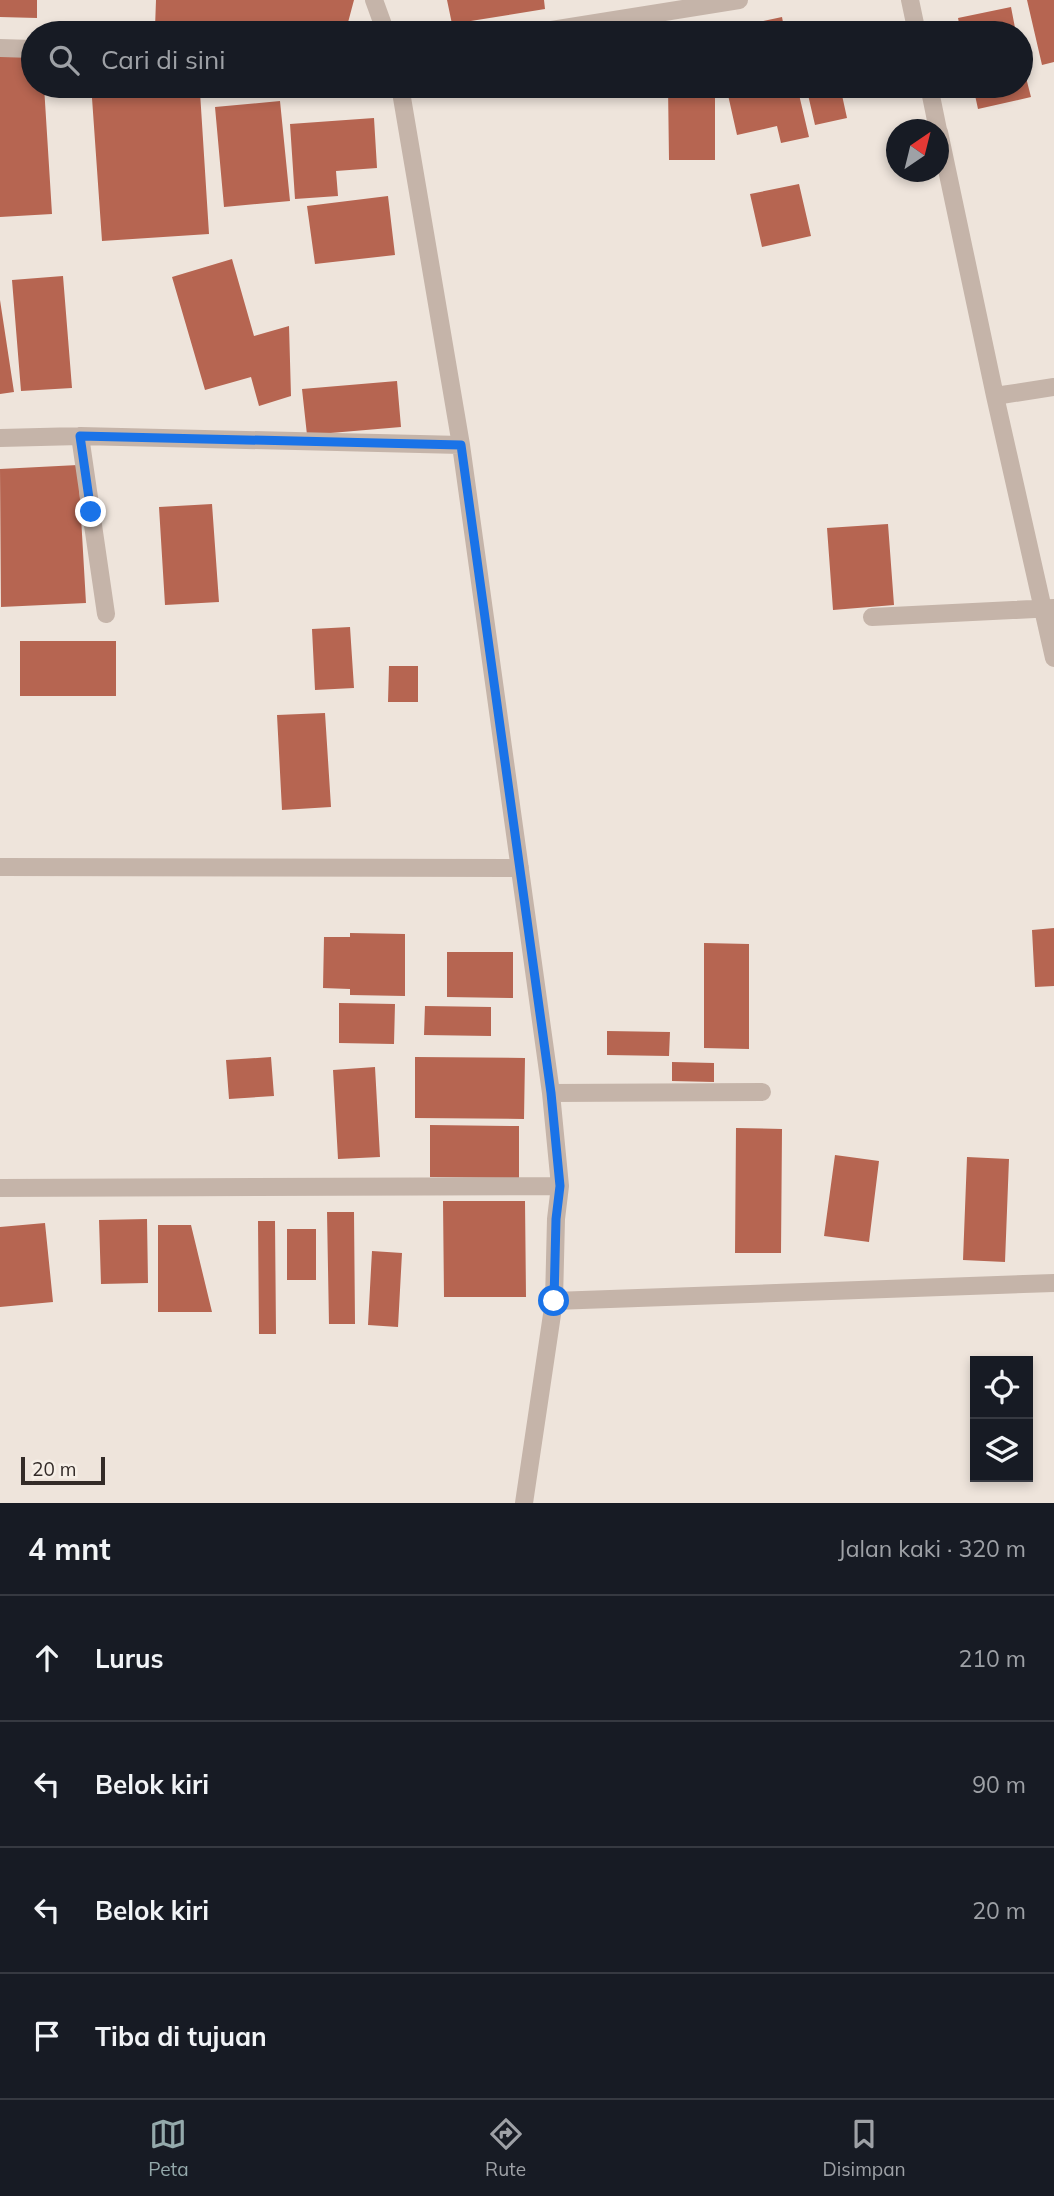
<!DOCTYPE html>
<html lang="id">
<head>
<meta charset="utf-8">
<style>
  :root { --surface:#171b24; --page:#20242c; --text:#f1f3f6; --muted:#9ea1a6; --line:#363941; --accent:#94a9ab }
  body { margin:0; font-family:Mulish,sans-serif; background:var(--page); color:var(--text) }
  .controls { position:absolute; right:21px; bottom:21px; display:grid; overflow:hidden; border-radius:0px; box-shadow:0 4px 10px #0003 }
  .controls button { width:63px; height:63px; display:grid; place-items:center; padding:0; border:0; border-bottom:2px solid var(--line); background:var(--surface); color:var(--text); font:35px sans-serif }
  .compass { position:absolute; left:886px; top:119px; width:63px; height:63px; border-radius:50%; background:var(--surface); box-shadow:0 4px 10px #0003; rotate:35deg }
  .scale { position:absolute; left:21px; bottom:18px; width:84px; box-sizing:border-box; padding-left:7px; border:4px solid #332b28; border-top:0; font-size:19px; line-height:24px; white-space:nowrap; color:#332b28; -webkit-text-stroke:5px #f6efe7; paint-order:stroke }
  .stop { position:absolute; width:21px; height:21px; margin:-16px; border:5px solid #1a73e8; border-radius:50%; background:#fff }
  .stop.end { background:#1a73e8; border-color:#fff; box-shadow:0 2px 7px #0008 }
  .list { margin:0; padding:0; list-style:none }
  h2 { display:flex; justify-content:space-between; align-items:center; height:91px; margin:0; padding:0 28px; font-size:30px }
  h2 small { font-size:23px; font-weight:400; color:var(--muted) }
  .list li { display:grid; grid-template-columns:46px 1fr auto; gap:21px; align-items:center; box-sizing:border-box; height:126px; padding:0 28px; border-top:2px solid var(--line) }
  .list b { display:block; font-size:26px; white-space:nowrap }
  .list em { font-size:23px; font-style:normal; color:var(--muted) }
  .icon { flex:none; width:38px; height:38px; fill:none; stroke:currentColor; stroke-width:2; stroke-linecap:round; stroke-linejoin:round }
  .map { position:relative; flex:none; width:1054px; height:1503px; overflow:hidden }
  .search { position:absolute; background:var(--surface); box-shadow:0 4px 10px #0003; left:21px; right:21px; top:21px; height:77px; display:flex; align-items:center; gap:18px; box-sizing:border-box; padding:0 24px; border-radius:38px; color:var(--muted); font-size:26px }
  .sheet { height:595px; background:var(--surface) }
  nav { display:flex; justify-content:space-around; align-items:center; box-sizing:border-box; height:98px; border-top:2px solid var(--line); background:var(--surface); font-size:19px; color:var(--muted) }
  nav a { display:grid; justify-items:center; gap:4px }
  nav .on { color:var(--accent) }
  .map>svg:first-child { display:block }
  .building { fill:#b66551 }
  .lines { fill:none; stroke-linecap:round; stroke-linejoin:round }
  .minor { stroke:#c5b4a9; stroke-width:18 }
  .route { stroke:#1a73e8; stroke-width:9 }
</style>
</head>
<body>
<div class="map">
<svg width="1054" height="1503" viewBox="0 0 1054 1503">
  <rect width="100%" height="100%" fill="#eee4db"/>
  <!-- building -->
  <path class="building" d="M 0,0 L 37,0 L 37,18 L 0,17 Z
    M 156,0 L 354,0 L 346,30 L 155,28 Z
    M 447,0 L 544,0 L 545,9 L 452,24 Z
    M 1027,0 L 1054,0 L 1054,62 L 1042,65 Z
    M 1011,7 L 1016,33 L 961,33 L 958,18 Z
    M 782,17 L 785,33 L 756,33 L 754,23 Z
    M 825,22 L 828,33 L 794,33 L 793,28 Z
    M 33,55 L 33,86 L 44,86 L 52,214 L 0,217 L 0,57 Z
    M 1021,58 L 1031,97 L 978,109 L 973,86 L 1021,86 Z
    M 668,86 L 715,86 L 715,160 L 669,160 Z
    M 726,86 L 797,86 L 809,137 L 781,143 L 777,126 L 737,135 Z
    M 806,86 L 840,86 L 847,118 L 815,125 Z
    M 200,92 L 209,234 L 102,241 L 92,98 Z
    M 280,101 L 290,201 L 224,207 L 215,107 Z
    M 374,118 L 377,168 L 336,171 L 338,196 L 295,199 L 290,124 Z
    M 799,184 L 811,236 L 762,247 L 750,194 Z
    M 388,196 L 395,255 L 315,264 L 307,206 Z
    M 232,259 L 254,336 L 289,326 L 291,396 L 259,406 L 251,377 L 205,390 L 172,277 Z
    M 63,276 L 72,388 L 21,391 L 12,280 Z
    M 0,300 L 14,392 L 0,394 Z
    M 397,381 L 401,427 L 307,435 L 302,389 Z
    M 78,465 L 86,603 L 1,607 L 0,469 Z
    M 212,504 L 219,602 L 165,605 L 159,507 Z
    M 888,524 L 894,605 L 833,610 L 827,528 Z
    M 350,627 L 354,688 L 315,690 L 312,629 Z
    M 20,641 L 116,641 L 116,696 L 20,696 Z
    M 389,666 L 418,666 L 418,702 L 388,702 Z
    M 325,713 L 331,807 L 282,810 L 277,715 Z
    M 1054,928 L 1054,986 L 1035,987 L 1032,930 Z
    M 350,933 L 405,934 L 405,996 L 350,995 L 350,989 L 323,988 L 324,937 L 350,937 Z
    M 704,943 L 749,944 L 749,1049 L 704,1048 Z
    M 447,952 L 513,952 L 513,998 L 447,997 Z
    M 339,1003 L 395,1004 L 394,1044 L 339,1043 Z
    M 425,1006 L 491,1007 L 491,1036 L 424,1035 Z
    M 607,1031 L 670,1032 L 669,1056 L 607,1055 Z
    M 271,1057 L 274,1096 L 229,1099 L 226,1060 Z
    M 415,1057 L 525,1058 L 524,1119 L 415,1118 Z
    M 672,1062 L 714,1063 L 714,1082 L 672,1081 Z
    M 375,1067 L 380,1157 L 338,1159 L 333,1070 Z
    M 430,1125 L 519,1126 L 519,1178 L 430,1177 Z
    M 736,1128 L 782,1129 L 781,1253 L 735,1253 Z
    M 835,1155 L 879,1161 L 869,1242 L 824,1236 Z
    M 967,1157 L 1009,1159 L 1005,1262 L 963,1260 Z
    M 443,1201 L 525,1201 L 526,1297 L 444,1297 Z
    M 327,1212 L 354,1212 L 355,1324 L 329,1324 Z
    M 147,1219 L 148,1283 L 101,1284 L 99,1220 Z
    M 258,1221 L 275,1221 L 276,1334 L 259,1334 Z
    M 45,1223 L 53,1302 L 0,1307 L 0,1227 Z
    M 158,1225 L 191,1225 L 212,1312 L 158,1312 Z
    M 287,1229 L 316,1229 L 316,1280 L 287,1280 Z
    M 372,1251 L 402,1253 L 398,1327 L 368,1325 Z"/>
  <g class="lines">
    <!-- minor -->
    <path class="minor" d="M 374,0 L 386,33
      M 910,0 L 917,33
      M 533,33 L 739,0
      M 0,48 L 33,49
      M 400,86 L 461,445 L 551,1093 L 560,1186 L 556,1219 L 554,1301 L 524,1503
      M 929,86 L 938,130
      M 939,132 L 995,396 L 1054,658
      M 995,396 L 1054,387
      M 80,436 L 106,614
      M 0,438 L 80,436 L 461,445
      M 872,617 L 1054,608
      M 0,867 L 520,868
      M 551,1093 L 762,1092
      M 0,1188 L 560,1186
      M 554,1301 L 1054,1283"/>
  </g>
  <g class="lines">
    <!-- route -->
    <path class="route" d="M 91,512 L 80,436 L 461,445 L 551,1093 L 560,1186 L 556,1219 L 554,1301"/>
  </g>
</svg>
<div class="controls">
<button><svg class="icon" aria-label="locate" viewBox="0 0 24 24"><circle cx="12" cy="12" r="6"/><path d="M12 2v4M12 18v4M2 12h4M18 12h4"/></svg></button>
<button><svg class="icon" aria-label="layers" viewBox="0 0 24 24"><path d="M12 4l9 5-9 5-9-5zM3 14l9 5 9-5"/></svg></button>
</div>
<svg class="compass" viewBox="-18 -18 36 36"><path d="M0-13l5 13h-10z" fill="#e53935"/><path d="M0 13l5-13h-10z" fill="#9ea1a6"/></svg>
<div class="scale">20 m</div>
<div class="stop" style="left:554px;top:1301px"></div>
<div class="stop end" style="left:91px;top:512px"></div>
<div class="search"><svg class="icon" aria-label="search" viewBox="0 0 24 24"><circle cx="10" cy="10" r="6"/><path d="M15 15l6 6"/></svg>Cari di sini</div>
</div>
<section class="sheet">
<h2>4 mnt<small>Jalan kaki · 320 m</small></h2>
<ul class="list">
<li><svg class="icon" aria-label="ahead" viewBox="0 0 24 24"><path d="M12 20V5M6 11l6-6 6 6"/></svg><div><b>Lurus</b></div><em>210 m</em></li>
<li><svg class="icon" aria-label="left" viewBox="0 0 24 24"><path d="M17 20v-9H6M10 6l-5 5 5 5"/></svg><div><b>Belok kiri</b></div><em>90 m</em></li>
<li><svg class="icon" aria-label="left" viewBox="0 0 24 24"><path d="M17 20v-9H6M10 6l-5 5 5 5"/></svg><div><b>Belok kiri</b></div><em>20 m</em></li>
<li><svg class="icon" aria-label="arrive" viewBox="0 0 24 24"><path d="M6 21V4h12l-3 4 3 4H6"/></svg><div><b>Tiba di tujuan</b></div></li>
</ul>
</section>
<nav>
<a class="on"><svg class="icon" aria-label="map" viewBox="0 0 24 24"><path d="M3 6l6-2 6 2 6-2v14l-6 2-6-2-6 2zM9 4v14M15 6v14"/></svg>Peta</a>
<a><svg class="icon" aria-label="directions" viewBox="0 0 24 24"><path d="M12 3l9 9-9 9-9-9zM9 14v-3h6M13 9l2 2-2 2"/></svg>Rute</a>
<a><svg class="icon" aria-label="saved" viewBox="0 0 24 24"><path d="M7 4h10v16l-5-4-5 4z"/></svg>Disimpan</a>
</nav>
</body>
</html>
